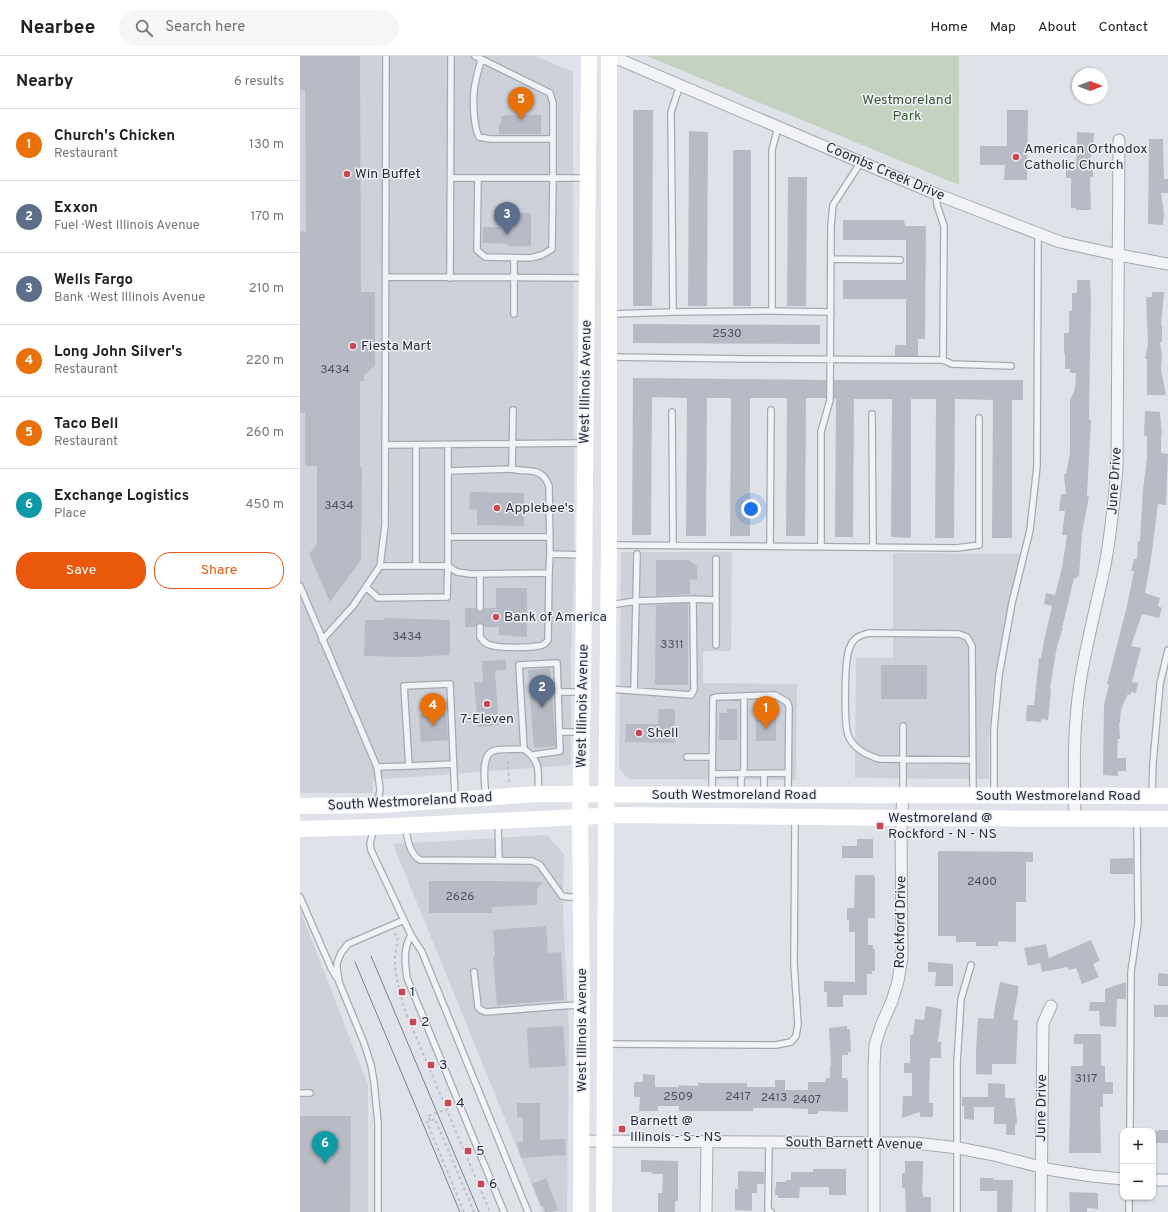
<!DOCTYPE html>
<html lang="en">
<head>
<meta charset="utf-8">
<style>
  :root { --surface:#fff; --page:#f6f6f6; --text:#202124; --muted:#757577; --line:#e0e0e0; --accent:#ea580c }
  body { margin:0; font-family:Overpass,sans-serif; background:var(--page); color:var(--text) }
  .controls { position:absolute; right:12px; bottom:12px; display:grid; overflow:hidden; border-radius:8px; box-shadow:0 1px 3px #0004 }
  .controls button { width:36px; height:36px; display:grid; place-items:center; padding:0; border:0; border-bottom:1px solid var(--line); background:var(--surface); color:var(--text); font:20px sans-serif }
  .compass { position:absolute; left:772px; top:12px; width:36px; height:36px; border-radius:50%; background:var(--surface); box-shadow:0 1px 3px #0004; rotate:90deg }
  .you { position:absolute; left:451px; top:453px; width:14px; height:14px; margin:-10px; border:3px solid #fff; border-radius:50%; background:#1a73e8; box-shadow:0 0 0 6px #1a73e833 }
  .badge { display:grid; place-items:center; width:26px; height:26px; border-radius:50%; background:var(--accent); color:#fff; font-size:13px; font-weight:700 }
  .pin { position:absolute; translate:-50% -33px; filter:drop-shadow(0 1px 2px #0008) }
  .pin::after { content:''; position:absolute; top:21px; width:14px; height:12px; background:inherit; clip-path:polygon(0 0,100% 0,50% 100%) }
  .list { margin:0; padding:0; list-style:none }
  h2 { display:flex; justify-content:space-between; align-items:center; height:52px; margin:0; padding:0 16px; font-size:17px }
  h2 small { font-size:13px; font-weight:400; color:var(--muted) }
  .list li { display:grid; grid-template-columns:26px 1fr auto; gap:12px; align-items:center; box-sizing:border-box; height:72px; padding:0 16px; border-top:1px solid var(--line) }
  .list b { display:block; font-size:15px; white-space:nowrap }
  .list p { margin:0; font-size:13px; white-space:nowrap; color:var(--muted) }
  .list em { font-size:13px; font-style:normal; color:var(--muted) }
  .actions { display:flex; gap:8px; padding:12px 16px }
  .actions a { flex:1; padding:9px 0; border:1px solid var(--accent); border-radius:16px; text-align:center; font-size:14px; color:var(--accent) }
  .actions .main { background:var(--accent); color:#fff }
  .icon { flex:none; width:22px; height:22px; fill:none; stroke:currentColor; stroke-width:2; stroke-linecap:round; stroke-linejoin:round }
  .map { position:relative; flex:none; width:868px; height:1156px; overflow:hidden }
  header { display:flex; align-items:center; gap:24px; box-sizing:border-box; height:56px; padding:0 20px; background:var(--surface); border-bottom:1px solid var(--line) }
  header strong { font-size:19px }
  nav { display:flex; gap:22px; margin-inline-start:auto; font-size:14px }
  .search { width:280px; height:36px; background:var(--page); display:flex; align-items:center; gap:10px; box-sizing:border-box; padding:0 14px; border-radius:22px; color:var(--muted); font-size:15px }
  main { display:flex }
  aside { flex:1; background:var(--surface) }
  .map>svg:first-child { display:block }
  .built { fill:#cdd1da }
  .green { fill:#c4d2c0 }
  .building { fill:#b7bbc5 }
  .lines { fill:none; stroke-linecap:round; stroke-linejoin:round }
  .lane-casing { stroke:#a4a9b2; stroke-width:8 }
  .street-casing { stroke:#a4a9b2; stroke-width:13 }
  .path { stroke:#bdc0c6; stroke-width:2; stroke-dasharray:3 3; stroke-linecap:butt }
  .lane { stroke:#f2f3f6; stroke-width:5.5 }
  .street { stroke:#f2f3f6; stroke-width:11 }
  .secondary { stroke:#fff; stroke-width:16 }
  .tram { stroke:#798091; stroke-width:1 }
  .poi-dot { fill:#cb4750; stroke:#eff1f6; stroke-width:1.5 }
  .labels { text-anchor:middle; dominant-baseline:central; stroke-width:3; stroke-linejoin:round; paint-order:stroke }
  .number-label { font-size:12px; fill:#4c5260 }
  .park-label { font-size:14px; fill:#3a5a36; stroke:#eff1f6 }
  .poi-label { font-size:14px; fill:#282f3f; stroke:#eff1f6; text-anchor:start }
  .street-label { font-size:14px; fill:#282f3f; stroke:#eff1f6 }
</style>
</head>
<body>
<header>
<strong>Nearbee</strong>
<div class="search"><svg class="icon" aria-label="search" viewBox="0 0 24 24"><circle cx="10" cy="10" r="6"/><path d="M15 15l6 6"/></svg>Search here</div>
<nav><a>Home</a><a>Map</a><a>About</a><a>Contact</a></nav>
</header>
<main>
<aside>
<h2>Nearby<small>6 results</small></h2>
<ul class="list">
<li><span class="badge" style="background:#e8710a">1</span><div><b>Church's Chicken</b><p>Restaurant</p></div><em>130 m</em></li>
<li><span class="badge" style="background:#5c6f8a">2</span><div><b>Exxon</b><p>Fuel · West Illinois Avenue</p></div><em>170 m</em></li>
<li><span class="badge" style="background:#5c6f8a">3</span><div><b>Wells Fargo</b><p>Bank · West Illinois Avenue</p></div><em>210 m</em></li>
<li><span class="badge" style="background:#e8710a">4</span><div><b>Long John Silver's</b><p>Restaurant</p></div><em>220 m</em></li>
<li><span class="badge" style="background:#e8710a">5</span><div><b>Taco Bell</b><p>Restaurant</p></div><em>260 m</em></li>
<li><span class="badge" style="background:#0f9aa8">6</span><div><b>Exchange Logistics</b><p>Place</p></div><em>450 m</em></li>
</ul>
<div class="actions"><a class="main">Save</a><a>Share</a></div>
</aside>
<div class="map">
<svg width="868" height="1156" viewBox="0 0 868 1156">
  <rect width="100%" height="100%" fill="#dfe2e8"/>
  <!-- built -->
  <path class="built" d="M 0,0 L 236,0 L 273,16 L 274,518 L 271,597 L 271,709 L 73,724 L 73,737 L 0,737 Z
    M 321,496 L 432,496 L 431,595 L 403,595 L 403,627 L 497,628 L 496,724 L 330,723 L 325,720 L 319,711 Z
    M 593,497 L 720,498 L 704,571 L 693,633 L 689,685 L 689,723 L 555,722 L 556,602 L 593,602 Z
    M 247,779 L 264,798 L 263,855 L 269,977 L 267,1156 L 243,1156 L 93,788 Z
    M 0,854 L 68,1029 L 68,1156 L 0,1156 Z"/>
  <!-- green -->
  <path class="green" d="M 347,0 L 659,0 L 659,129 Z"/>
  <!-- building -->
  <path class="building" d="M 0,0 L 60,0 L 61,236 L 75,236 L 75,310 L 64,319 L 64,325 L 60,325 L 60,411 L 62,411 L 61,504 L 30,546 L 9,498 L 17,488 L 17,410 L 5,410 L 5,357 L 0,357 L 0,175 L 6,176 L 5,34 L 0,34 Z
    M 333,54 L 353,54 L 352,250 L 333,250 Z
    M 707,54 L 728,54 L 727,124 L 704,124 L 705,109 L 680,109 L 680,90 L 707,90 Z
    M 205,59 L 241,59 L 241,78 L 199,78 L 199,68 L 201,68 L 201,60 L 205,60 Z
    M 389,75 L 408,76 L 407,250 L 388,250 Z
    M 777,76 L 794,77 L 793,92 L 791,92 L 791,112 L 793,112 L 793,121 L 790,121 L 791,154 L 776,154 L 776,152 L 771,152 L 771,122 L 766,122 L 766,112 L 776,112 Z
    M 849,83 L 863,83 L 864,123 L 868,123 L 868,137 L 861,137 L 864,157 L 863,169 L 848,168 Z
    M 433,94 L 451,94 L 451,250 L 433,250 Z
    M 488,121 L 507,121 L 506,250 L 487,250 Z
    M 208,157 L 231,157 L 231,190 L 208,190 L 208,188 L 183,187 L 183,171 L 208,171 Z
    M 543,164 L 604,164 L 605,170 L 626,170 L 625,283 L 618,283 L 618,300 L 595,300 L 595,289 L 606,289 L 606,243 L 543,243 L 543,224 L 606,224 L 606,184 L 543,184 Z
    M 777,224 L 790,224 L 791,243 L 789,358 L 789,364 L 791,364 L 787,440 L 789,440 L 782,477 L 779,521 L 777,520 L 776,523 L 774,522 L 762,572 L 763,572 L 757,590 L 750,633 L 751,633 L 748,664 L 741,663 L 741,666 L 726,665 L 727,649 L 734,649 L 739,602 L 741,602 L 744,585 L 752,550 L 744,548 L 746,537 L 755,539 L 762,512 L 767,479 L 762,479 L 765,455 L 759,455 L 761,438 L 766,438 L 764,418 L 766,418 L 770,397 L 770,344 L 775,333 L 776,317 L 770,317 L 770,313 L 765,313 L 765,297 L 764,297 L 764,277 L 769,277 L 769,255 L 772,255 L 772,237 L 777,237 Z
    M 852,236 L 864,236 L 861,269 L 862,269 L 862,286 L 860,286 L 862,300 L 861,314 L 866,339 L 847,339 L 847,303 L 845,303 L 848,288 L 846,241 L 852,241 Z
    M 333,268 L 520,269 L 520,288 L 333,287 Z
    M 333,322 L 526,324 L 526,342 L 506,342 L 505,480 L 486,480 L 487,342 L 450,342 L 450,480 L 430,480 L 431,342 L 407,342 L 406,480 L 386,480 L 387,342 L 352,341 L 351,479 L 332,479 Z
    M 534,324 L 723,324 L 723,344 L 712,344 L 712,482 L 692,482 L 693,344 L 655,343 L 654,482 L 635,482 L 636,343 L 611,343 L 611,482 L 591,481 L 592,343 L 554,343 L 553,481 L 535,481 L 536,343 L 534,343 Z
    M 845,355 L 860,356 L 862,380 L 861,380 L 861,397 L 868,398 L 866,449 L 858,448 L 851,503 L 845,537 L 860,542 L 858,550 L 862,552 L 859,562 L 842,558 L 831,590 L 841,592 L 832,626 L 838,627 L 836,637 L 831,636 L 831,639 L 828,638 L 821,653 L 820,667 L 819,667 L 820,683 L 818,683 L 817,702 L 826,702 L 826,715 L 818,715 L 818,720 L 803,719 L 804,648 L 809,629 L 807,628 L 826,554 L 834,515 L 831,515 L 834,503 L 837,503 L 838,485 L 840,485 L 843,434 L 847,402 L 847,380 L 844,380 Z
    M 170,436 L 224,437 L 224,470 L 177,469 L 177,454 L 169,453 Z
    M 356,504 L 389,504 L 397,510 L 397,524 L 390,523 L 390,538 L 356,540 Z
    M 196,532 L 227,532 L 227,581 L 199,579 L 199,571 L 184,571 L 180,567 L 178,568 L 176,571 L 165,571 L 165,552 L 176,552 L 177,554 L 180,556 L 182,555 L 184,552 L 196,552 Z
    M 388,547 L 388,629 L 355,629 L 356,549 Z
    M 84,562 L 150,564 L 150,599 L 109,601 L 64,600 L 65,564 L 84,564 Z
    M 206,604 L 206,614 L 196,614 L 195,617 L 199,669 L 178,671 L 174,626 L 183,626 L 182,605 Z
    M 581,609 L 627,609 L 627,643 L 581,643 Z
    M 250,612 L 256,690 L 234,692 L 228,614 Z
    M 359,653 L 375,653 L 375,687 L 325,686 L 326,668 L 358,668 Z
    M 427,653 L 437,653 L 437,684 L 419,684 L 419,657 L 427,657 Z
    M 130,654 L 137,654 L 146,657 L 148,684 L 121,686 L 119,659 Z
    M 456,661 L 476,661 L 476,685 L 456,685 Z
    M 557,783 L 573,783 L 573,802 L 542,802 L 542,790 L 557,790 Z
    M 638,795 L 733,796 L 733,806 L 726,806 L 726,846 L 716,846 L 716,886 L 698,885 L 698,890 L 676,890 L 676,886 L 656,886 L 656,880 L 638,880 Z
    M 833,802 L 833,818 L 810,818 L 810,803 Z
    M 555,819 L 574,819 L 574,821 L 575,821 L 575,862 L 568,862 L 568,889 L 573,889 L 573,893 L 575,893 L 575,915 L 572,915 L 572,918 L 567,918 L 567,939 L 543,939 L 543,951 L 527,951 L 527,936 L 524,936 L 524,925 L 555,926 L 555,876 L 549,876 L 549,864 L 547,864 L 547,852 L 554,852 Z
    M 129,825 L 192,825 L 243,826 L 237,833 L 237,849 L 192,851 L 192,857 L 129,857 Z
    M 246,870 L 248,897 L 261,896 L 264,944 L 197,949 L 193,900 L 195,900 L 193,874 Z
    M 791,884 L 800,905 L 793,908 L 799,921 L 782,928 L 776,912 L 769,914 L 768,911 L 742,916 L 740,907 L 728,910 L 724,892 L 746,888 L 749,902 Z
    M 628,906 L 653,908 L 653,930 L 635,930 L 636,916 L 628,916 Z
    M 858,917 L 868,918 L 868,930 L 858,930 Z
    M 700,926 L 718,930 L 718,936 L 713,964 L 718,964 L 716,1008 L 692,1008 L 692,1019 L 676,1018 L 676,994 L 678,962 L 694,963 L 694,956 Z
    M 826,926 L 826,943 L 817,943 L 816,971 L 800,970 L 799,955 L 789,955 L 790,946 L 805,946 L 805,933 Z
    M 854,949 L 868,949 L 868,961 L 854,961 Z
    M 626,950 L 642,953 L 638,986 L 641,986 L 641,1002 L 630,1002 L 629,1047 L 633,1047 L 633,1061 L 620,1061 L 620,1056 L 602,1062 L 603,1040 L 612,1040 L 612,1017 L 604,1017 L 604,1007 L 610,1007 L 610,979 L 613,979 L 615,963 L 624,964 Z
    M 263,970 L 266,1010 L 229,1012 L 227,972 Z
    M 547,970 L 547,973 L 550,973 L 551,996 L 548,996 L 548,999 L 542,999 L 542,1022 L 547,1022 L 547,1024 L 548,1024 L 548,1056 L 519,1055 L 517,1058 L 508,1058 L 508,1053 L 485,1052 L 453,1052 L 453,1055 L 379,1055 L 379,1050 L 358,1050 L 358,1055 L 339,1055 L 340,1041 L 334,1041 L 334,1026 L 343,1026 L 343,1018 L 355,1019 L 355,1031 L 379,1031 L 379,1029 L 398,1030 L 398,1027 L 447,1027 L 447,1031 L 475,1031 L 475,1024 L 485,1024 L 485,1034 L 508,1034 L 508,1026 L 525,1026 L 526,1022 L 530,1022 L 530,1009 L 531,1009 L 529,972 Z
    M 774,978 L 801,978 L 801,1010 L 805,1010 L 805,1026 L 813,1026 L 813,1038 L 803,1038 L 803,1051 L 800,1051 L 801,1097 L 769,1097 L 771,1010 L 783,1010 L 783,988 L 774,988 Z
    M 688,1027 L 705,1028 L 705,1042 L 715,1042 L 717,1068 L 715,1068 L 715,1079 L 706,1079 L 706,1068 L 694,1068 L 694,1051 L 674,1051 L 674,1064 L 664,1063 L 664,1050 L 662,1050 L 662,1041 L 688,1041 Z
    M 217,1047 L 240,1047 L 240,1084 L 265,1083 L 266,1099 L 221,1102 L 217,1086 L 223,1086 L 223,1062 L 217,1061 Z
    M 0,1060 L 51,1060 L 50,1156 L 0,1156 Z
    M 858,1074 L 868,1074 L 868,1087 L 854,1087 L 854,1075 L 859,1075 Z
    M 341,1104 L 378,1105 L 378,1145 L 375,1145 L 375,1156 L 358,1156 L 358,1137 L 362,1137 L 363,1118 L 352,1118 L 352,1116 L 341,1116 Z
    M 605,1105 L 623,1105 L 623,1120 L 622,1137 L 623,1137 L 623,1141 L 631,1141 L 631,1156 L 606,1156 L 605,1132 L 602,1132 L 602,1117 L 605,1117 Z
    M 513,1113 L 546,1113 L 546,1139 L 529,1139 L 529,1131 L 500,1131 L 499,1142 L 478,1142 L 478,1139 L 475,1139 L 476,1126 L 486,1126 L 486,1124 L 491,1124 L 491,1116 L 513,1116 Z
    M 438,1115 L 464,1116 L 464,1128 L 457,1128 L 457,1137 L 452,1137 L 452,1155 L 435,1154 L 435,1133 L 438,1133 Z
    M 246,1122 L 258,1154 L 251,1156 L 245,1156 L 243,1150 L 241,1151 L 232,1128 Z
    M 680,1122 L 693,1122 L 693,1124 L 713,1124 L 712,1156 L 697,1156 L 697,1135 L 680,1135 Z
    M 769,1136 L 798,1137 L 798,1153 L 787,1152 L 787,1156 L 770,1156 Z"/>
  <g class="lines">
    <!-- lane casing -->
    <g class="lane-casing">
      <path id="lane" d="M 175,0 L 250,37 L 253,47 L 253,122 L 252,193 L 242,199 L 230,202 L 185,201 L 177,194 L 178,122
        M 181,3 C 180,10 177,17 176,24 C 172,38 173,69 179,81 L 190,83 L 253,83
        M 380,29 L 371,56 L 373,256 L 472,255
        M 478,71 L 472,94 L 472,255 L 531,256
        M 151,122 L 286,122
        M 531,203 L 600,204
        M 86,221 L 285,222
        M 150,222 L 151,0
        M 214,258 L 214,202
        M 311,258 L 373,256
        M 311,301 L 447,303 L 643,304 L 644,170 L 637,149 L 636,138
        M 643,304 L 652,308 L 711,310
        M 213,354 L 212,413 C 228,417 242,410 249,430 L 250,498 L 284,499
        M 372,356 L 373,489
        M 572,358 L 573,491
        M 85,389 L 285,387
        M 148,415 L 212,413
        M 148,481 L 249,481
        M 310,489 L 657,492 L 679,489 L 679,362
        M 470,490 L 471,354
        M 521,490 L 521,376 L 530,344 L 531,170 L 533,149 L 561,106
        M 416,503 L 416,589
        M 80,510 L 148,510 L 148,389
        M 116,510 L 116,389
        M 180,518 L 180,552
        M 0,530 L 77,711 L 80,733 L 78,748
        M 66,531 L 78,542 L 147,541 L 148,510 L 157,516 L 171,518 L 249,517 L 250,498
        M 393,543 L 415,544
        M 180,571 L 180,581 C 183,585 186,588 190,589 C 199,592 228,592 238,590 C 242,590 246,587 248,584 L 249,517
        M 22,584 L 53,550 L 80,510 L 85,469 L 86,0
        M 309,633 L 391,639 L 394,634 L 393,543 L 336,545 L 310,549
        M 334,635 L 337,498
        M 260,676 L 281,676
        M 233,699 L 260,695 L 258,636
        M 387,701 L 412,701
        M 672,704 L 579,703 C 567,699 553,693 548,679 C 544,667 544,602 550,591 C 554,581 559,580 569,577 L 659,578 L 667,581 L 672,590 L 673,739
        M 109,710 L 153,708
        M 77,711 L 109,710 L 104,630 L 150,628 L 155,742
        M 464,717 L 464,737
        M 412,718 L 488,717
        M 238,737 C 238,717 242,706 224,693 L 219,609 L 257,607 L 258,636 L 281,636
        M 694,737 L 694,673 L 699,619 L 712,547 L 730,474 L 737,410 L 738,178
        M 412,738 L 413,642 L 416,641 L 475,639 L 487,646 L 489,651 L 488,737
        M 441,738 L 441,724 L 444,712 L 444,640
        M 603,739 L 603,670
        M 852,739 L 853,707 L 860,628 L 868,594
        M 186,741 C 185,730 180,699 193,695 C 200,692 216,694 224,693
        M 198,766 L 199,804
        M 106,772 C 107,783 110,798 120,804 L 232,805 L 240,809 L 262,840 L 268,841 L 279,841
        M 74,773 L 70,787 L 71,794 L 111,879 L 122,896 L 228,1156
        M 0,841 L 31,912 L 37,922
        M 111,879 C 103,893 105,907 107,922 L 204,1156
        M 174,916 L 178,951 L 181,954 L 186,956 L 261,950 L 280,949
        M 307,988 L 476,989 L 491,986 L 496,980 L 498,968 L 494,908 L 495,763
        M 0,1037 L 10,1037
        M 830,1075 L 831,916 L 838,867 L 837,765
        M 469,1086 L 468,1154 L 471,1156
        M 78,1156 L 78,1067 L 74,1026 L 71,1009 L 64,987 L 39,926 L 37,912 L 37,907 L 41,897 L 48,888 L 104,864
        M 657,1156 L 657,1007 L 661,943 L 671,909
        M 829,1156 L 829,1141"/>
    </g>
    <!-- street casing -->
    <g class="street-casing">
      <path id="street" d="M 311,0 L 636,138 L 760,186 L 819,199 L 868,208
        M 775,763 C 774,717 773,672 780,627 C 786,589 796,551 804,514 C 811,480 814,446 817,411 L 819,84
        M 281,1085 L 615,1087 L 658,1092 L 694,1099 L 752,1114 L 792,1120 L 823,1123
        M 853,1124 L 868,1124
        M 406,1156 L 407,1086
        M 574,1156 L 574,1011 L 575,989 L 581,970 L 592,945 L 598,925 L 602,901 L 601,773 L 603,739
        M 741,1156 L 743,968 L 751,950"/>
    </g>
    <!-- path -->
    <path class="path" d="M 265,559 L 270,559
      M 208,705 L 209,727
      M 94,878 L 97,879 C 99,888 94,898 95,907 C 95,922 101,935 103,950 L 190,1156
      M 130,1065 L 128,1060 L 147,1053
      M 164,1156 L 127,1066 L 135,1063 L 174,1156"/>
    <!-- lane -->
    <use href="#lane" class="lane"/>
    <!-- street -->
    <use href="#street" class="street"/>
    <!-- secondary -->
    <path class="secondary" d="M 0,750 L 78,749 L 238,738 L 868,740
      M 0,773 L 74,771 L 319,759 L 602,762 L 868,763
      M 281,1156 L 282,949 L 280,762 L 283,635 L 289,0
      M 304,1156 L 306,772 L 309,489 L 309,0"/>
    <!-- tram -->
    <path class="tram" d="M 71,900 L 179,1156
      M 55,906 L 160,1156"/>
  </g>
  <!-- markers -->
  <g class="poi-dot">
    <circle cx="716" cy="101" r="4"/>
    <circle cx="47" cy="118" r="4"/>
    <circle cx="53" cy="290" r="4"/>
    <circle cx="197" cy="452" r="4"/>
    <circle cx="196" cy="561" r="4"/>
    <circle cx="187" cy="648" r="4"/>
    <circle cx="339" cy="677" r="4"/>
    <rect x="576" y="766" width="8" height="8" rx="2"/>
    <rect x="98" y="932" width="8" height="8" rx="2"/>
    <rect x="109" y="962" width="8" height="8" rx="2"/>
    <rect x="127" y="1005" width="8" height="8" rx="2"/>
    <rect x="144" y="1043" width="8" height="8" rx="2"/>
    <rect x="318" y="1069" width="8" height="8" rx="2"/>
    <rect x="164" y="1091" width="8" height="8" rx="2"/>
    <rect x="177" y="1124" width="8" height="8" rx="2"/>
  </g>
  <g class="labels">
    <!-- number labels -->
    <g class="number-label">
      <text x="427" y="278">2530</text>
      <text x="35" y="314">3434</text>
      <text x="39" y="450">3434</text>
      <text x="107" y="581">3434</text>
      <text x="372" y="589">3311</text>
      <text x="682" y="826">2400</text>
      <text x="160" y="841">2626</text>
      <text x="786" y="1023">3117</text>
      <text x="378" y="1041">2509</text>
      <text x="438" y="1041">2417</text>
      <text x="474" y="1042">2413</text>
      <text x="507" y="1044">2407</text>
    </g>
    <!-- park labels -->
    <g class="park-label">
      <text x="607" y="44">Westmoreland<tspan x="607" dy="16">Park</tspan></text>
    </g>
    <!-- poi labels -->
    <g class="poi-label">
      <text x="724" y="93">American Orthodox<tspan x="724" dy="16">Catholic Church</tspan></text>
      <text x="55" y="118">Win Buffet</text>
      <text x="61" y="290">Fiesta Mart</text>
      <text x="205" y="452">Applebee's</text>
      <text x="204" y="561">Bank of America</text>
      <text x="187" y="663" text-anchor="middle">7-Eleven</text>
      <text x="347" y="677">Shell</text>
      <text x="588" y="762">Westmoreland @<tspan x="588" dy="16">Rockford - N - NS</tspan></text>
      <text x="110" y="936">1</text>
      <text x="121" y="966">2</text>
      <text x="139" y="1009">3</text>
      <text x="156" y="1047">4</text>
      <text x="330" y="1065">Barnett @<tspan x="330" dy="16">Illinois - S - NS</tspan></text>
      <text x="176" y="1095">5</text>
      <text x="189" y="1128">6</text>
    </g>
    <!-- street labels -->
    <g class="street-label">
      <text transform="translate(585 116) rotate(23)">Coombs Creek Drive</text>
      <text transform="translate(286 326) rotate(-89)">West Illinois Avenue</text>
      <text transform="translate(815 425) rotate(-86)">June Drive</text>
      <text transform="translate(283 650) rotate(-89)">West Illinois Avenue</text>
      <text x="434" y="739">South Westmoreland Road</text>
      <text x="758" y="740">South Westmoreland Road</text>
      <text transform="translate(110 746) rotate(-3)">South Westmoreland Road</text>
      <text transform="translate(601 866) rotate(-89)">Rockford Drive</text>
      <text transform="translate(282 974) rotate(-90)">West Illinois Avenue</text>
      <text transform="translate(742 1052) rotate(-89)">June Drive</text>
      <text transform="translate(554 1088) rotate(1)">South Barnett Avenue</text>
    </g>
  </g>
</svg>
<div class="controls">
<button>+</button>
<button>−</button>
</div>
<svg class="compass" viewBox="-18 -18 36 36"><path d="M0-13l5 13h-10z" fill="#e53935"/><path d="M0 13l5-13h-10z" fill="#757577"/></svg>
<div class="you"></div>
<div class="pin badge" style="left:466px;top:673px;background:#e8710a">1</div>
<div class="pin badge" style="left:242px;top:652px;background:#5c6f8a">2</div>
<div class="pin badge" style="left:207px;top:179px;background:#5c6f8a">3</div>
<div class="pin badge" style="left:133px;top:670px;background:#e8710a">4</div>
<div class="pin badge" style="left:221px;top:64px;background:#e8710a">5</div>
<div class="pin badge" style="left:25px;top:1108px;background:#0f9aa8">6</div>
</div>
</main>
</body>
</html>
